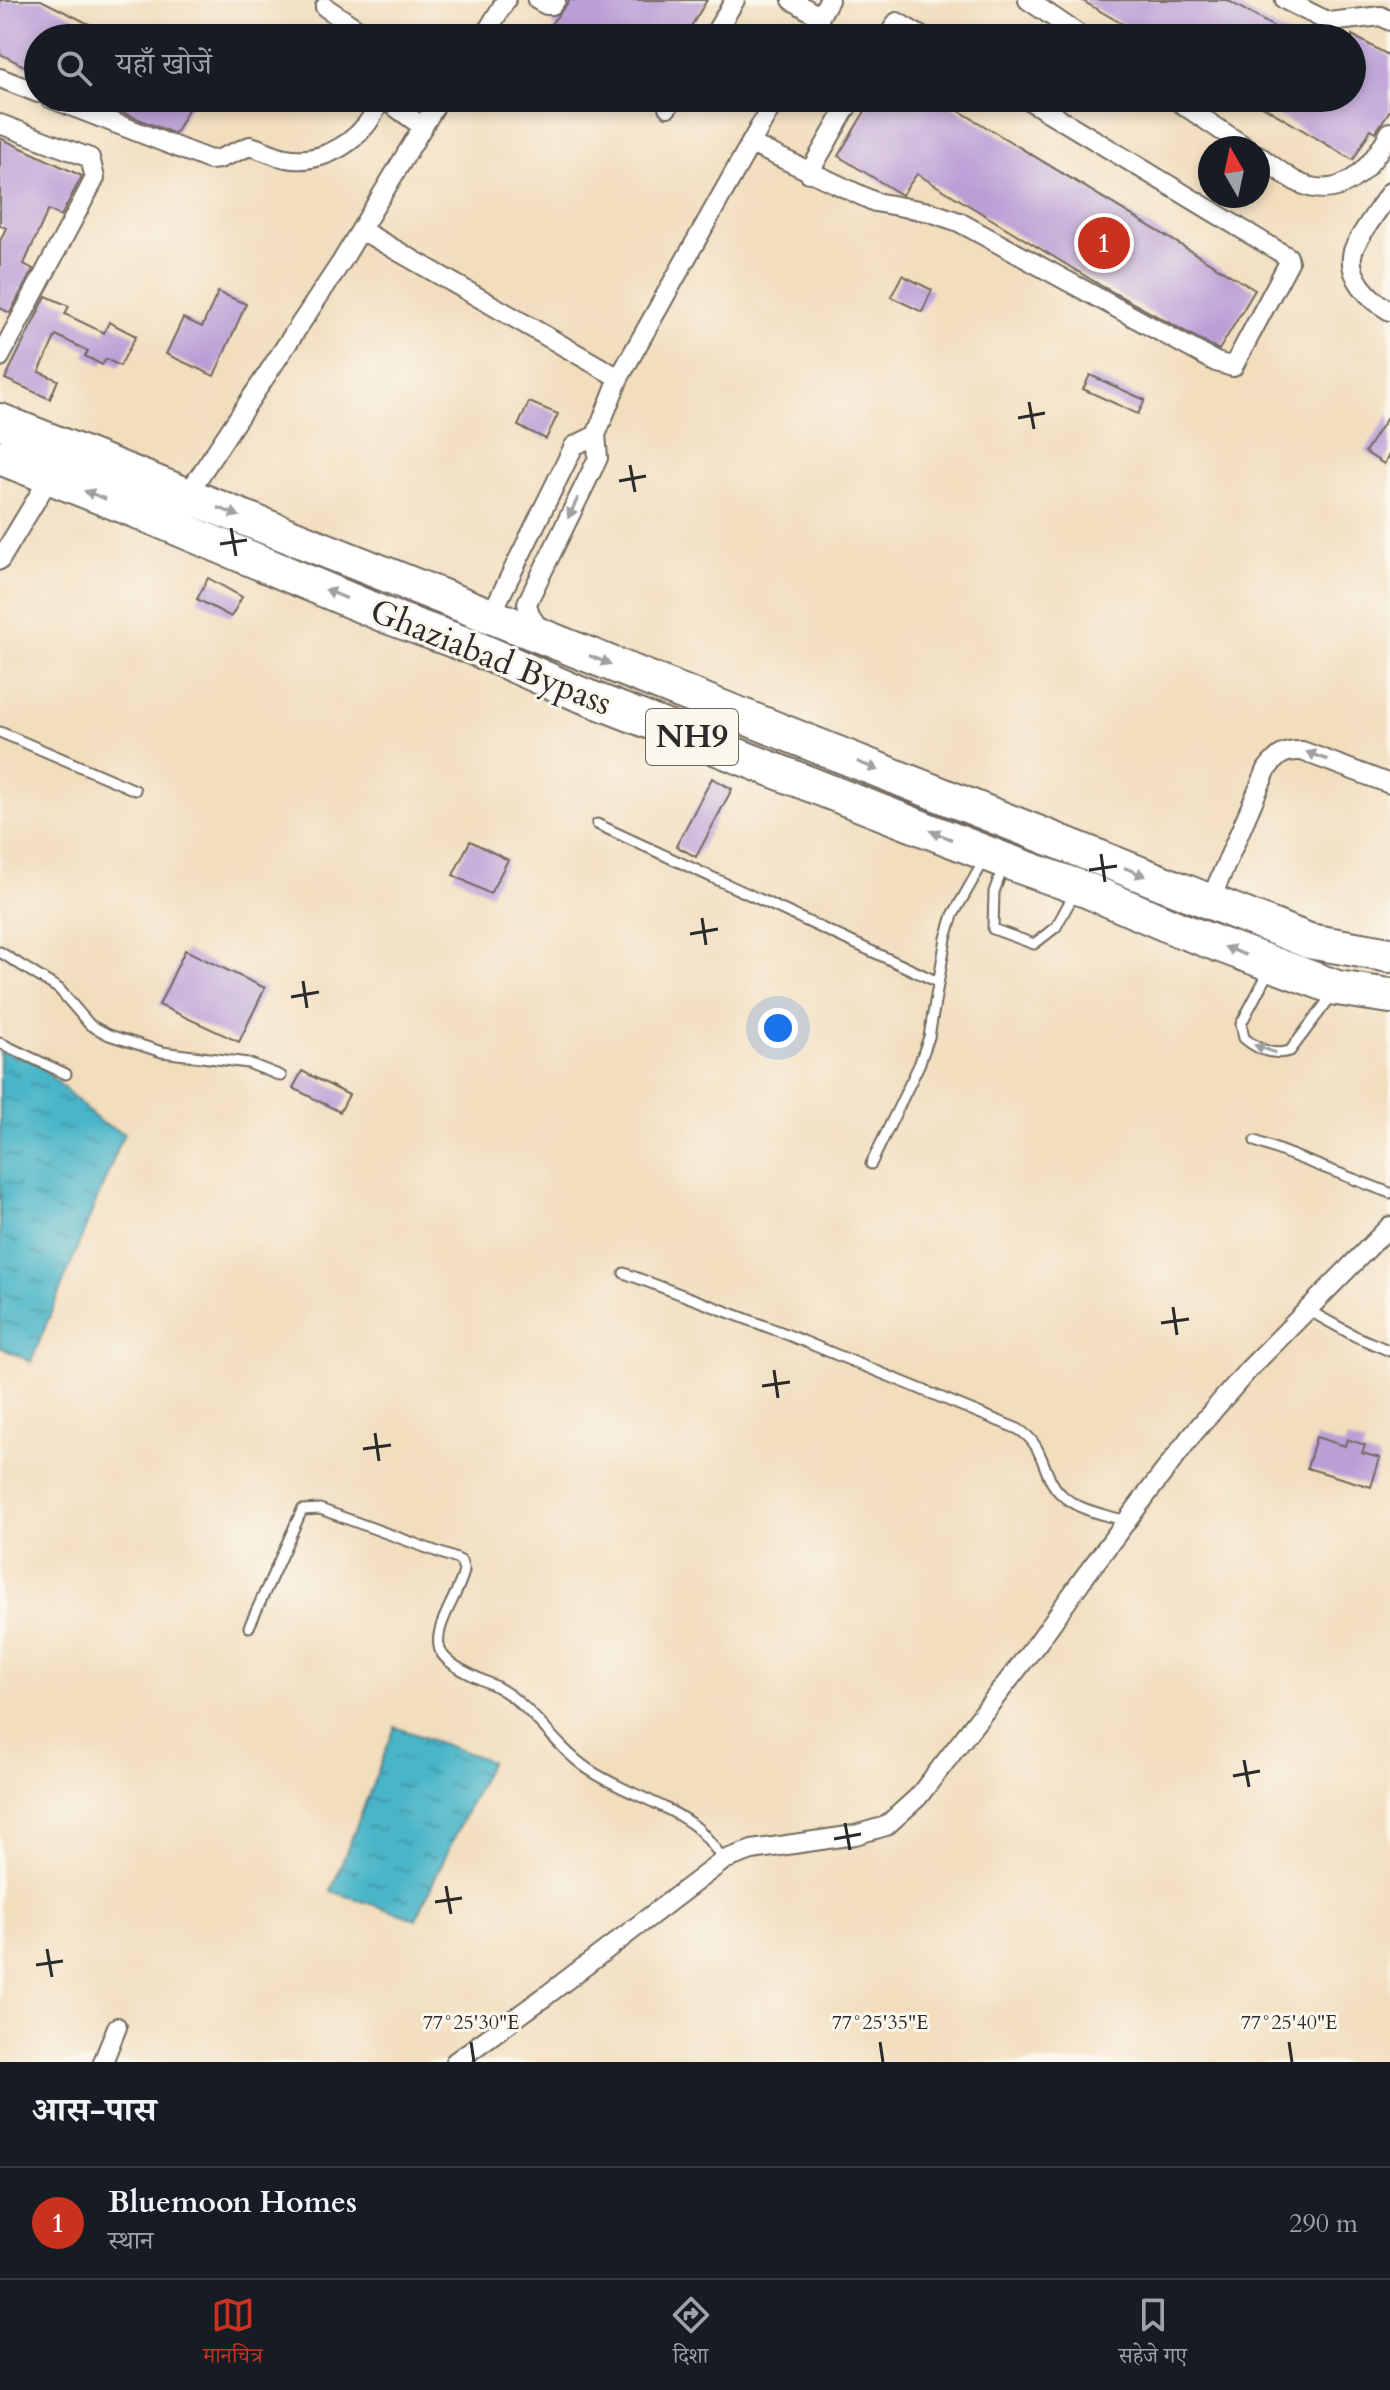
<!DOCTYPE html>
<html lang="hi">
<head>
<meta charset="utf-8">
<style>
  :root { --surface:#171b24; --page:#20242c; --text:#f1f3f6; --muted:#9ea1a6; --line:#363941; --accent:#c8321e }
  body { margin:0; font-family:Cardo,"Noto Serif Devanagari",serif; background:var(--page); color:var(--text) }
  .compass { position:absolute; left:1198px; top:136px; width:72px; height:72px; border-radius:50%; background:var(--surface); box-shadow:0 4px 12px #0003; rotate:351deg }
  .you { position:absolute; left:778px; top:1028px; width:28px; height:28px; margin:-20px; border:6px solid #fff; border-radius:50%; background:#1a73e8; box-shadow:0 0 0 12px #1a73e833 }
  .badge { display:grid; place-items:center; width:52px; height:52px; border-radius:50%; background:var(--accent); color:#fff; font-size:26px; font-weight:700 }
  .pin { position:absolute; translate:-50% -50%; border:4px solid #fff; box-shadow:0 2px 8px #0006 }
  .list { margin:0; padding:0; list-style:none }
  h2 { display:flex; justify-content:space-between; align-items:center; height:104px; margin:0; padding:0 32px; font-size:34px }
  h2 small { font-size:26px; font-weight:400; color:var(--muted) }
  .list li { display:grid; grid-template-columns:52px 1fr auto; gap:24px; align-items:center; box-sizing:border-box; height:112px; padding:0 32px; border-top:2px solid var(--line) }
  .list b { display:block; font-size:30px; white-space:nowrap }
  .list p { margin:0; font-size:26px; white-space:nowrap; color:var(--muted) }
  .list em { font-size:26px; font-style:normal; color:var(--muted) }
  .icon { flex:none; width:44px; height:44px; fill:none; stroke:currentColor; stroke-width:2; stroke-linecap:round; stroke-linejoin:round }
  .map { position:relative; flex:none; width:1390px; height:2062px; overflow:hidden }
  .search { position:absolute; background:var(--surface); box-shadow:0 4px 12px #0003; left:24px; right:24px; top:24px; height:88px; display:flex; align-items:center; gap:20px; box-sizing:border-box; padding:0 28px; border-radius:44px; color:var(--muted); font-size:30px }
  .sheet { height:216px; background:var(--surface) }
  nav { display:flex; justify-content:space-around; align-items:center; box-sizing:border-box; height:112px; border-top:2px solid var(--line); background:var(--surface); font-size:22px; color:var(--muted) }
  nav a { display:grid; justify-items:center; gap:4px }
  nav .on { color:var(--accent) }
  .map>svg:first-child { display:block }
  .water { fill:url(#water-ripples); stroke:#3a707a; stroke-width:2 }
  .building { fill:#ba9ed6 }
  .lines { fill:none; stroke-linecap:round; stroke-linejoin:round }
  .lane-casing { stroke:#71695e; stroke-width:13 }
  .street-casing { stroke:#71695e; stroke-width:22 }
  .highway-casing { stroke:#71695e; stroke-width:38 }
  .lane { stroke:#fff; stroke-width:9 }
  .street { stroke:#fff; stroke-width:18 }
  .highway { stroke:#fff; stroke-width:34 }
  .oneway { fill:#a0a0a0 }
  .ticks { fill:none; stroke:#2b2b2b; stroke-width:3 }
  .labels { text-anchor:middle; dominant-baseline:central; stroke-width:6; stroke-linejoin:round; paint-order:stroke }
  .shield { fill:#fbf7ec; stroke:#696865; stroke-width:2 }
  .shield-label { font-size:32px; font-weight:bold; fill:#2b2b2b }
  .street-label { font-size:34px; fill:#2b2b2b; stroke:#fbf7ec }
  .ticks-label { font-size:20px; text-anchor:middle; fill:#2b2b2b; stroke:#fbf7ec; stroke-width:6; stroke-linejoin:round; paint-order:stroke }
</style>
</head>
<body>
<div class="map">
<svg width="1390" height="2062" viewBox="0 0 1390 2062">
  <defs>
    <pattern id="water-ripples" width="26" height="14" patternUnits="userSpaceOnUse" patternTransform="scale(2)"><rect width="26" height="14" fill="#4ab5c8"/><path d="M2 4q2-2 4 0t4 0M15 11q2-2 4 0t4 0" fill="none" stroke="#3e93a3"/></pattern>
  </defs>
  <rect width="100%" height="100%" fill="#fbf7ec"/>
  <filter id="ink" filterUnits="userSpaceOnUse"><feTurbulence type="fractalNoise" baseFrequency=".0125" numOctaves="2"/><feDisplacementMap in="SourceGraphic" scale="16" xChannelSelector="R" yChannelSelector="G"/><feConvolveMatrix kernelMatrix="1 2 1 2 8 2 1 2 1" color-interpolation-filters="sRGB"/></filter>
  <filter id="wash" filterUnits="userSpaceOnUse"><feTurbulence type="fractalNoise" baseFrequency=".006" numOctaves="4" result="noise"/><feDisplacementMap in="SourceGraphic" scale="32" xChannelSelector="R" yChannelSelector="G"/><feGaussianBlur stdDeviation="1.8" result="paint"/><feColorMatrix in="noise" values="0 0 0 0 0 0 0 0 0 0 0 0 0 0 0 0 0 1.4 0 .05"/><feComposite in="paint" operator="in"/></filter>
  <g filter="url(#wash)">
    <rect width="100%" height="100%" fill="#f2ddbd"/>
    <!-- water -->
    <path class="water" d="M 0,1051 L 36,1062 L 101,1123 L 124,1133 L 31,1362 L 0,1347 Z
      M 395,1727 L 490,1761 L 416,1919 L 331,1891 Z"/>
    <g id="blocks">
      <!-- building -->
      <path class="building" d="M 0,0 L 41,0 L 117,38 L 38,38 L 38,73 L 0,54 Z
        M 570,0 L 707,0 L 684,38 L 550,38 L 556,27 L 551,24 Z
        M 1081,0 L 1227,0 L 1293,38 L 1147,38 Z
        M 1352,35 L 1390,56 L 1390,110 L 1376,132 L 1371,129 L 1353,160 L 1249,98 L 1352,98 Z
        M 87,98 L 194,98 L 175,134 Z
        M 873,98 L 938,98 L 1255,290 L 1219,350 L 1105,288 L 917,174 L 902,195 L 838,156 Z
        M 0,138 L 82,176 L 61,216 L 48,210 L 24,264 L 33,269 L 10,313 L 0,308 L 0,241 L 6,228 L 0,225 Z
        M 902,275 L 932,290 L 922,312 L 891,297 Z
        M 218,292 L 246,304 L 214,376 L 166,354 L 183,318 L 202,327 Z
        M 46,296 L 69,306 L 65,314 L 104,333 L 109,322 L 136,336 L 120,366 L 106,359 L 102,365 L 85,356 L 88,351 L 56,335 L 39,372 L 58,380 L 50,399 L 5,379 Z
        M 1090,375 L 1145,400 L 1138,414 L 1083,389 Z
        M 529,402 L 558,414 L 546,439 L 518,426 Z
        M 1390,413 L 1390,453 L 1384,464 L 1365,452 Z
        M 208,578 L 242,597 L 231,617 L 197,599 Z
        M 712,778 L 732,789 L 696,857 L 676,846 Z
        M 470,841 L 508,860 L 490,894 L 453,875 Z
        M 185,950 L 265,988 L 239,1042 L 159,1005 Z
        M 302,1071 L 349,1095 L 340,1112 L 293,1088 Z
        M 1316,1437 L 1345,1446 L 1347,1439 L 1365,1445 L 1362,1453 L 1380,1458 L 1371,1487 L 1307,1468 Z"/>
    </g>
  </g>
  <g filter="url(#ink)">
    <use href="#blocks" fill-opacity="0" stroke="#71695e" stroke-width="2"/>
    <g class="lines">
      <!-- lane casing -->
      <g class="lane-casing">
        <path id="lane" d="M 0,732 L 135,790
          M 597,824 L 938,982
          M 1003,867 L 994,892 L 993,929 L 1034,944 L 1056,927 L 1074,894
          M 0,952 L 59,989 L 90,1025 L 109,1035 L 162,1052 L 248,1063 L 281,1076
          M 1269,971 L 1241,1024 L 1244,1038 C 1257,1049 1273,1056 1290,1051 L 1333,994
          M 0,1043 L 66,1074
          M 1255,1141 L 1390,1193
          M 871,1164 L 919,1065 L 929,1037 L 946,938 L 953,915 L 985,859
          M 624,1273 L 781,1332 L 1018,1429 C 1047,1446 1040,1475 1062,1495 C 1077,1510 1106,1515 1126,1521
          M 1306,1309 L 1355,1336 L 1390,1351
          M 249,1627 L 302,1510 L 320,1509 L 457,1559 L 461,1561 L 464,1571 C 459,1594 435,1624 439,1646 C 441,1665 482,1679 497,1687 C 534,1707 554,1746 588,1769 C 622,1792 663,1802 696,1827 C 707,1836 715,1849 724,1860"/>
      </g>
      <!-- street casing -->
      <g class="street-casing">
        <path id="street" d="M 537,0 L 546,5 L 552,5 L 556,0
          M 792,0 L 820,17
          M 1028,0 L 1084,38
          M 1285,0 L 1329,22 L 1381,16 L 1390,21
          M 325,7 L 370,38
          M 483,38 L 506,0
          M 712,38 L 735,0
          M 808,38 L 829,0
          M 887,38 L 897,22 L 924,38
          M 0,78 L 38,93
          M 50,98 L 210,160 L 219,159 L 250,146 C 262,149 274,156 286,158 C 316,164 348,148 366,125 C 373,117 376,106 383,98
          M 383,98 L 423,127
          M 1173,98 L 1247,148
          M 668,107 L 674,98
          M 0,124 L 90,158 L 95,178 L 0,357
          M 751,144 L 875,202 L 930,212 L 959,222 L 1216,362 L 1233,367 L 1289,262 L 1288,257 L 1025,98
          M 1258,155 C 1270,164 1282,173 1295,181 C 1341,205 1371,168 1390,132
          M 809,173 L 852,98
          M 1390,192 C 1382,205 1357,238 1353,251 C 1346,276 1370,300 1390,311
          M 361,230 L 619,378
          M 187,495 L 342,261 L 440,98
          M 0,560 L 50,477
          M 487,623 L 574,446 L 596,435
          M 542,633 L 530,615 L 527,603 L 598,458 L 596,435 L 619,378 L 776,98
          M 1210,901 L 1267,769 C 1278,755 1284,750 1302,751 L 1390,784
          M 103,2062 L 117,2027
          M 455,2062 L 543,1998 L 724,1860 L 752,1850 L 855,1835 L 886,1826 L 918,1797 L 1039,1641 L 1082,1580 L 1191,1436 L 1249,1369 L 1390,1226"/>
      </g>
      <!-- highway casing -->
      <g class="highway-casing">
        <path id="highway" d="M 0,421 L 1309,941 L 1390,955
          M 0,457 L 142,513 L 387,616 L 475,648 L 577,693 L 1006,861 L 1089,891 L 1180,930 L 1337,988 L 1390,996"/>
      </g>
      <!-- lane -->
      <use href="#lane" class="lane"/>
      <!-- street -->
      <use href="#street" class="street"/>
      <!-- highway -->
      <use href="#highway" class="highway"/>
    </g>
    <!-- one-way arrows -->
    <defs><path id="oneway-solid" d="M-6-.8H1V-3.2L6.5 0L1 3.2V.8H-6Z" transform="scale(2)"/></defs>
    <g class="oneway">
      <use href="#oneway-solid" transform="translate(95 495) rotate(-159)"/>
      <use href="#oneway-solid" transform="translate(573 508) rotate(116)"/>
      <use href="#oneway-solid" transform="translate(229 512) rotate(22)"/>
      <use href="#oneway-solid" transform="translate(336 594) rotate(-157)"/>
      <use href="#oneway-solid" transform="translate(600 660) rotate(22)"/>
      <use href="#oneway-solid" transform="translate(1317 756) rotate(-160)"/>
      <use href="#oneway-solid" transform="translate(868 766) rotate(22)"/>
      <use href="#oneway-solid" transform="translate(941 835) rotate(-158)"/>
      <use href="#oneway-solid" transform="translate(1135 872) rotate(22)"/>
      <use href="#oneway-solid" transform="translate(1235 951) rotate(-159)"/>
      <use href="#oneway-solid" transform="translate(1265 1049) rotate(-160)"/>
    </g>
  </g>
  <!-- ticks -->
  <path class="ticks" d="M 1029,402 L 1034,429M 1018,418 L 1045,413M 630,465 L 635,492M 619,481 L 646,476M 231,528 L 236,556M 220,544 L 247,540M 1101,854 L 1105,882M 1089,870 L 1117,866M 702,918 L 706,945M 690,934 L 718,929M 303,981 L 307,1008M 291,997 L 319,992M 1173,1307 L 1177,1335M 1161,1323 L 1189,1319M 774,1370 L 778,1398M 762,1386 L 790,1382M 375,1433 L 379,1461M 363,1449 L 391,1445M 1244,1760 L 1249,1787M 1233,1776 L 1260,1771M 845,1823 L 850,1850M 834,1839 L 861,1834M 446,1886 L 451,1914M 435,1902 L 462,1898M 47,1949 L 52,1977M 36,1965 L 63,1961M 471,2042 L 474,2062M 880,2042 L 883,2062M 1289,2042 L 1292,2062"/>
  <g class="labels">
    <!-- shield labels -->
    <rect class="shield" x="646" y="709" width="92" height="56" rx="6"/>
    <g class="shield-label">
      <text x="692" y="737">NH9</text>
    </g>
    <!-- street labels -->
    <g class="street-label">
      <text transform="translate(491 657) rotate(22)">Ghaziabad Bypass</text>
    </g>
  </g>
  <g class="ticks-label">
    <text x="471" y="2029">77°25'30"E</text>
    <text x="880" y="2029">77°25'35"E</text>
    <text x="1289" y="2029">77°25'40"E</text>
  </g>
</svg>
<svg class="compass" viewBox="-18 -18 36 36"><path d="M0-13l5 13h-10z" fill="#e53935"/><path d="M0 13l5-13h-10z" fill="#9ea1a6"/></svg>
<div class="you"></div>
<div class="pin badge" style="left:1104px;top:243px">1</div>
<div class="search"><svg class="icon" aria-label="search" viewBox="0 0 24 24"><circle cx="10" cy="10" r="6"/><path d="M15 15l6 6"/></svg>यहाँ खोजें</div>
</div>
<section class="sheet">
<h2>आस-पास<small></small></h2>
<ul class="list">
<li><span class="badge">1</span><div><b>Bluemoon Homes</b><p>स्थान</p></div><em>290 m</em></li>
</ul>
</section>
<nav>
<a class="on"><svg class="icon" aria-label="map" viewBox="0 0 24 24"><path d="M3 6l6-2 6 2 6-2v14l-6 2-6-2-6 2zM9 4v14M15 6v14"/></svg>मानचित्र</a>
<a><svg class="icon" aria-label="directions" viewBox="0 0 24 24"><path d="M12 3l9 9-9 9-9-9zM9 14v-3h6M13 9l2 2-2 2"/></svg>दिशा</a>
<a><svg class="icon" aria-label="saved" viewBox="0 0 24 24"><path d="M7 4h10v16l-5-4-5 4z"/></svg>सहेजे गए</a>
</nav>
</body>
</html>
